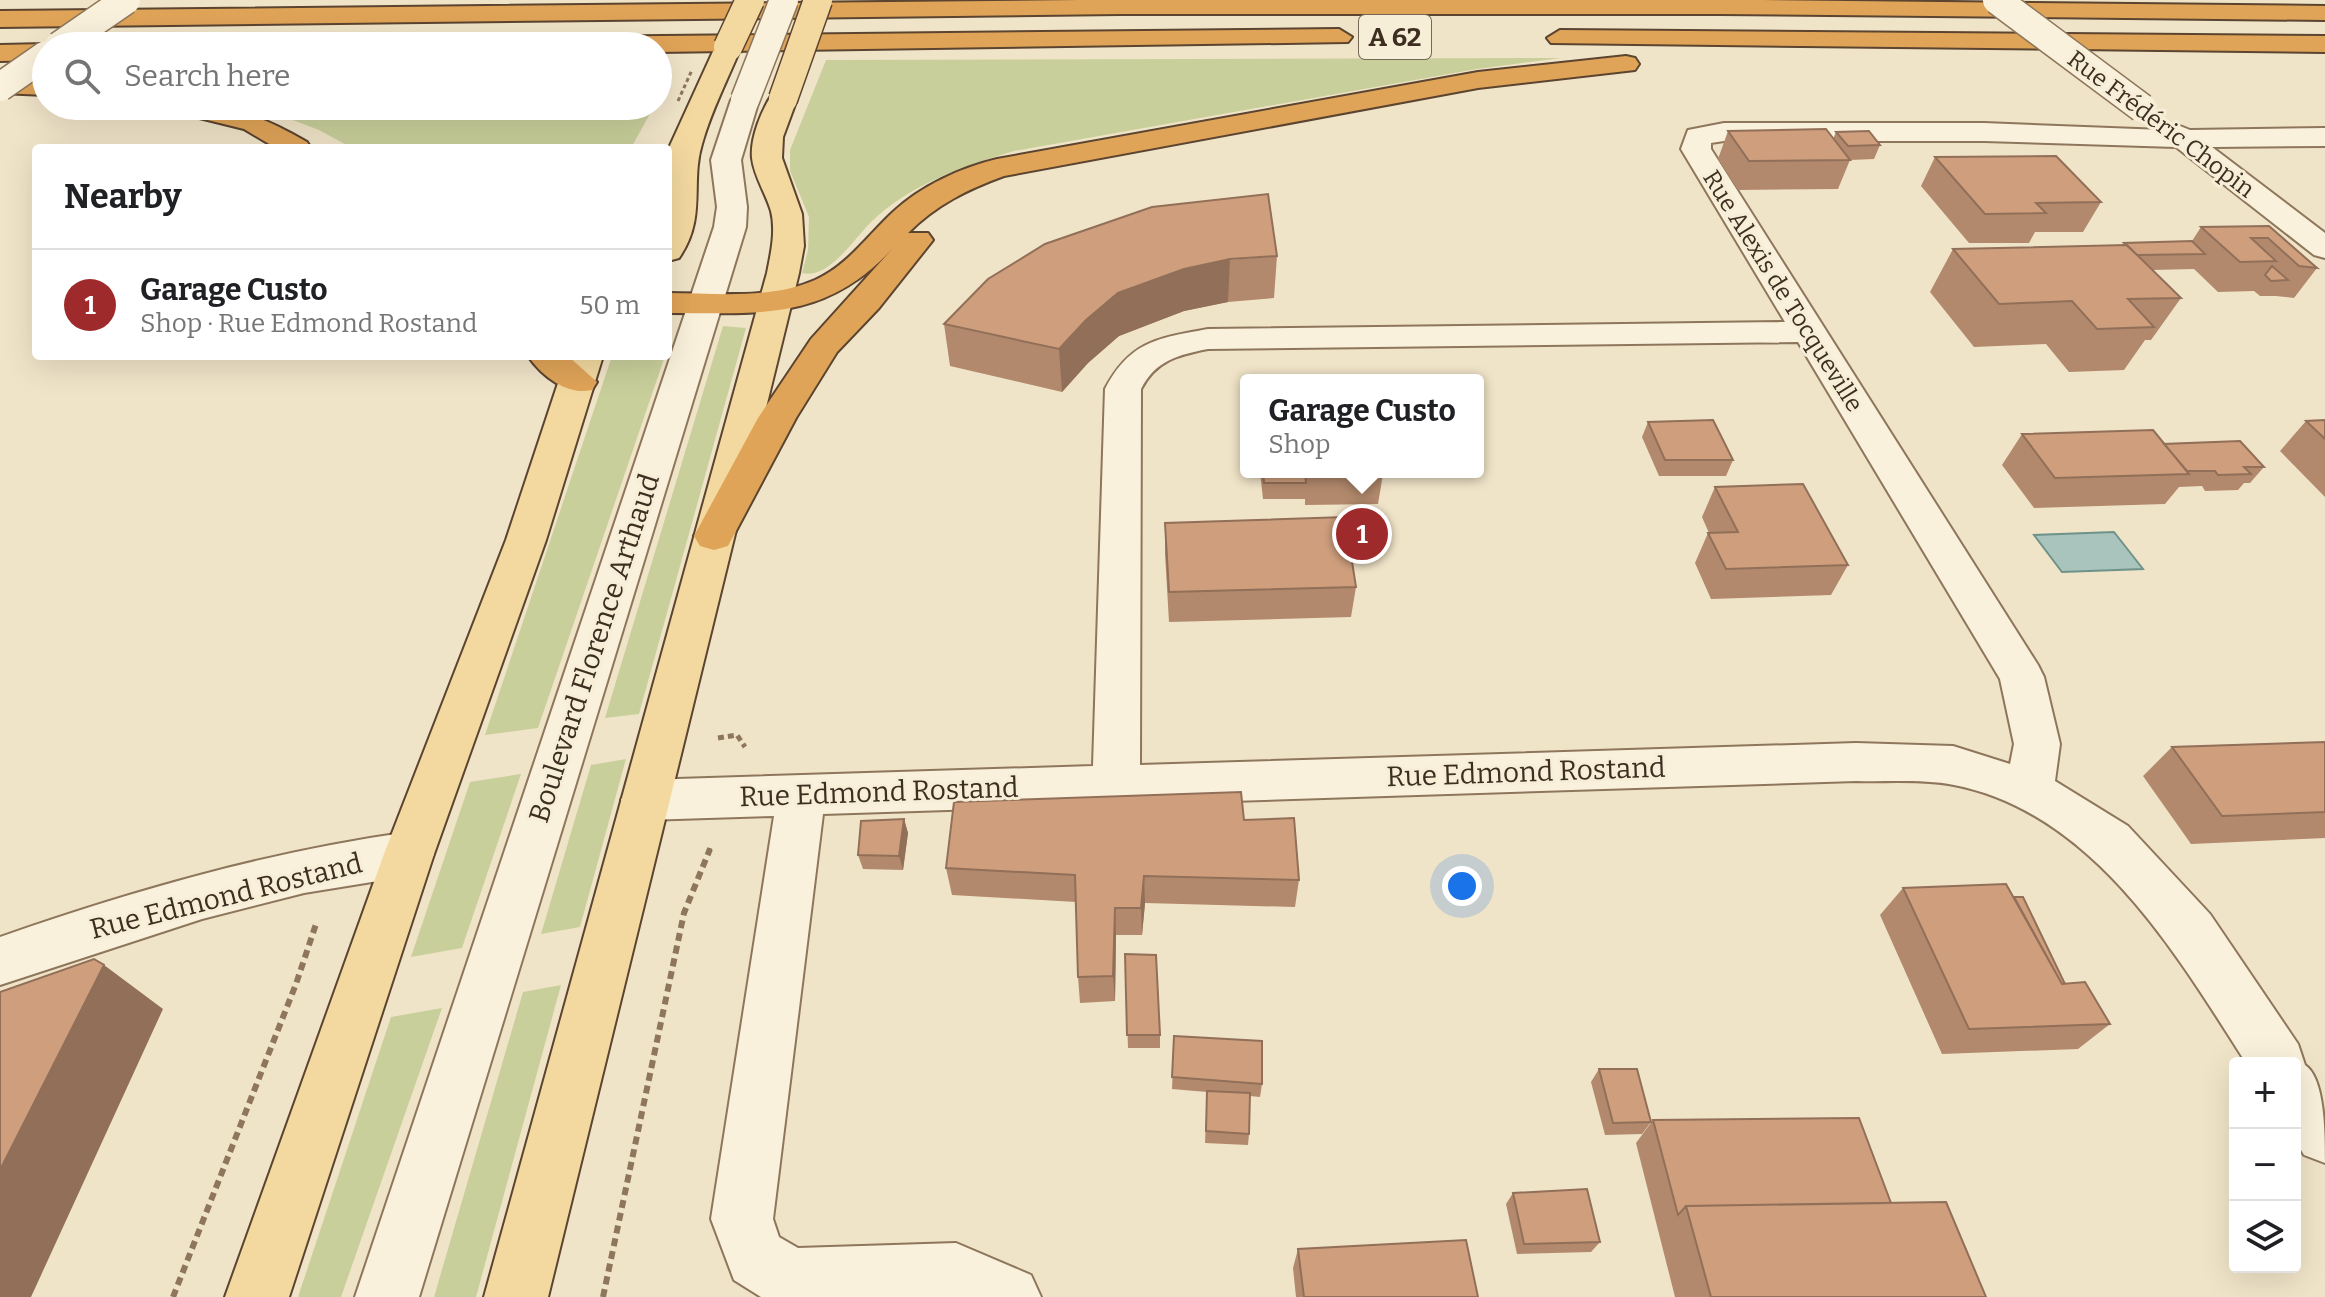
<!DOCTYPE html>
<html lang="en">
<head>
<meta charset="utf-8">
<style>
  :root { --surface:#fff; --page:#f2f2f2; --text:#202124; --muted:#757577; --line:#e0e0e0; --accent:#9e2a2b }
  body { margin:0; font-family:Bitter,serif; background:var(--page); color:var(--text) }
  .controls { position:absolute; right:24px; bottom:24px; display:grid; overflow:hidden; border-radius:8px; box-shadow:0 8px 32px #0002 }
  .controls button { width:72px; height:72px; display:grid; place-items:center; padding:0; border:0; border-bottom:2px solid var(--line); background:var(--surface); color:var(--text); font:40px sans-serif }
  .you { position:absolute; left:1462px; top:886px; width:28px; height:28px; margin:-20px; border:6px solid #fff; border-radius:50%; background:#1a73e8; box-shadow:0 0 0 12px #1a73e833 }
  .badge { display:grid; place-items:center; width:52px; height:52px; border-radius:50%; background:var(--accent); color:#fff; font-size:26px; font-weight:700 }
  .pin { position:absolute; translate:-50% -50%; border:4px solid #fff; box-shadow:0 2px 8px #0006 }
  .popup { position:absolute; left:1240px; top:374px; width:244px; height:104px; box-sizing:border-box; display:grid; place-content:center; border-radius:8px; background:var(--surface); filter:drop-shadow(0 2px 6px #0005); font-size:26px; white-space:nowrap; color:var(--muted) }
  .popup b { font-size:30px; color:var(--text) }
  .popup::after { content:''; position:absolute; left:50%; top:100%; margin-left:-16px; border:16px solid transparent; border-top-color:var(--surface) }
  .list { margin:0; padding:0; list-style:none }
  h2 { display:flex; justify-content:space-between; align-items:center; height:104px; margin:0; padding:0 32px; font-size:34px }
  h2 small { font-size:26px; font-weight:400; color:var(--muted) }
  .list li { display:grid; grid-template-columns:52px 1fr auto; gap:24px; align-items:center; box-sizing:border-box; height:112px; padding:0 32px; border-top:2px solid var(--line) }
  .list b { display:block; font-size:30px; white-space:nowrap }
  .list p { margin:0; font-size:26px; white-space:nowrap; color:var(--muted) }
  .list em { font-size:26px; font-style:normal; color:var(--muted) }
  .icon { flex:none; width:44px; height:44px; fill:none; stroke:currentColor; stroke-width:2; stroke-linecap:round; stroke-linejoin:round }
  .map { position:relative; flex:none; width:2325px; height:1297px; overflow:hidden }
  .search { position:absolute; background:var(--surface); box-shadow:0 8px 32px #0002; left:32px; top:32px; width:640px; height:88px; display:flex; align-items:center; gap:20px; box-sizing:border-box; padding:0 28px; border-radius:44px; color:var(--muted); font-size:30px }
  .panel { position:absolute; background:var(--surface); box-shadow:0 8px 32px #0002; left:32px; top:144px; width:640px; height:216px; border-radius:8px }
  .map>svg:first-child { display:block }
  .green { fill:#c9cf9b }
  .water { fill:#a9c4bc; stroke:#6f938a; stroke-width:2 }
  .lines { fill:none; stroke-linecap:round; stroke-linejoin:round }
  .minor-casing { stroke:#8d765c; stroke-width:4 }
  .major-casing { stroke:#5b4430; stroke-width:4 }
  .highway-casing { stroke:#5b4430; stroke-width:4 }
  .path-far1 { stroke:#8d765c; stroke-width:5; stroke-dasharray:6 4; stroke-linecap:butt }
  .path { stroke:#8d765c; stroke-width:6; stroke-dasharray:8 5; stroke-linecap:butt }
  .minor { fill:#faf1dc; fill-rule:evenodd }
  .major { fill:#f3d9a0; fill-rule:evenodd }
  .highway { fill:#e0a458; fill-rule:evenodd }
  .minor-bridge-casing { stroke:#8d765c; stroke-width:31; stroke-linecap:butt }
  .major-bridge-casing { stroke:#5b4430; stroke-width:31; stroke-linecap:butt }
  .path-bridge { stroke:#8d765c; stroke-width:3; stroke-dasharray:4 3; stroke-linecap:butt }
  .minor-bridge { stroke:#faf1dc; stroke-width:28 }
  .major-bridge { stroke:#f3d9a0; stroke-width:28 }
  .wall { fill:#b2896c }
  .shaded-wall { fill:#916f58 }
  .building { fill:#cf9f7d; stroke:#916f58; stroke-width:2 }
  .labels { text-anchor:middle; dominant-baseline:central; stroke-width:6; stroke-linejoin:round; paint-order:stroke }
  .far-street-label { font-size:24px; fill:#3d2e20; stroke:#f7eed8 }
  .shield { fill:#f7eed8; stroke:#756857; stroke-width:2 }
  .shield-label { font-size:26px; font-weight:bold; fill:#3d2e20 }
  .street-label { font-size:28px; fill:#3d2e20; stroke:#f7eed8 }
</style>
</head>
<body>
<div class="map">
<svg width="2325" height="1297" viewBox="0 0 2325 1297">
  <rect width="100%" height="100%" fill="#f0e4c8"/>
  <!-- green -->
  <path class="green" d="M 1561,58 L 1477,69 L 1014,151 C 962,167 910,184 870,223 C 854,239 828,280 802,273 L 808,250 L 809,217 L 790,171 L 790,150 L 826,60 Z
    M 256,106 L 648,106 L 645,112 L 651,112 L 631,148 L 352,148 L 319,130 Z
    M 723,326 L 746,328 L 639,714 L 605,718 Z
    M 612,356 L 665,356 L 538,728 L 485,735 Z
    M 626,759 L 580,927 L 541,934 L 591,765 Z
    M 521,774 L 462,948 L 411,957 L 470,782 Z
    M 561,985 L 476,1297 L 434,1297 L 523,992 Z
    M 442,1008 L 341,1297 L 298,1297 L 391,1017 Z"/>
  <!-- water -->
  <path class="water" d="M 2114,532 L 2143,569 L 2062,572 L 2034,535 Z"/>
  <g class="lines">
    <!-- minor casing -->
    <g class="minor-casing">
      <path id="minor" d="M 745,92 L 755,94 L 759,100 L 741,160 L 747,207 L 746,227 L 419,1297 L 355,1297 L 714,227 L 717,207 L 711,160 L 731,100 L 735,94 Z
        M 1724,123 L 1984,123 L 2163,130 L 2175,124 L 2190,130 L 2325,128 L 2325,146 L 2212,147 L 2325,233 L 2325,258 L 2314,255 L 2176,147 L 1984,141 L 1724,141 L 1711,143 L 1711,149 L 2038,665 L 2044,677 L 2060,744 L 2055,781 L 2128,826 L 2210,914 L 2298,1044 L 2305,1065 C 2325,1078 2325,1134 2325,1163 L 2304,1155 L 2295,1140 L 2295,1063 L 2246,1063 C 2176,953 2093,812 1954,785 C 1923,779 1887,782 1856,781 L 823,814 L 773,1219 L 779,1237 L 798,1248 L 956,1243 L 1031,1275 L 1041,1297 L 761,1297 L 734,1280 L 711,1219 L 774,816 L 645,820 L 628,814 L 621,800 L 628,786 L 645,780 L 1093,766 L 1105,389 C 1130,341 1158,338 1208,329 L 1785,322 L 1681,149 L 1688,130 ZM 1798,342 L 2000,679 L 2014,744 L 2010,764 L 1953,746 L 1856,743 L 1140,765 L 1141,389 C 1156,360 1178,355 1208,349 Z
        M 409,832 L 427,839 L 434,854 L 427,869 L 409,876 L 304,893 L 202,919 L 0,985 L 0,937 C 134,890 268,852 409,832 Z"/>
    </g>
    <!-- major casing -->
    <g class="major-casing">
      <path id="major" d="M 728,39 L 741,47 C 728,79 711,111 702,144 C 690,183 707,218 679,258 L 668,261 L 668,150 L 715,47 Z
        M 783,91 L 793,93 L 797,99 L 783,137 L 782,158 L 802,214 L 804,246 L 799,273 L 548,1297 L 484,1297 L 767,273 C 771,253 776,231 771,211 C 766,194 754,176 752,158 C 750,138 762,109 773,93 Z
        M 567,356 L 603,356 L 546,540 L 434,854 L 289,1297 L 225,1297 L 384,854 L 506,540 Z"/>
    </g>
    <!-- highway casing -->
    <g class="highway-casing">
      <path id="highway" d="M 1080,0 L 1762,0 L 2325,6 L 2325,20 L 1719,14 L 1120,14 L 0,27 L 0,11 Z
        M 1339,29 L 1352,37 L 1348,42 L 658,52 L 658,46 L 453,46 L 466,38 Z
        M 1560,30 L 2325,36 L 2325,52 L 1551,43 L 1547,38 Z
        M 46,44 L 53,46 L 46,46 L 46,60 L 0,61 L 0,45 Z
        M 1626,56 L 1635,58 L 1639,64 L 1635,70 L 1478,88 L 1004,176 C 968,189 936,205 908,233 L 928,233 L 933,240 L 879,308 L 837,352 L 796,418 L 728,546 L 714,550 L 700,546 L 694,536 L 758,418 L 811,339 L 893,248 C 825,322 760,313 668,313 L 668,293 C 715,293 770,300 815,280 C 847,266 868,235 893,212 C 921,186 960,168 997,159 L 1478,72 Z
        M 0,77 L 46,79 L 46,95 L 0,93 Z
        M 171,106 C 231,106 255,112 307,142 L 311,148 L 276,148 L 244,129 L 175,112 Z
        M 528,356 L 568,356 L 597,382 L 592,390 C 567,396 542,376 528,356 Z"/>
    </g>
    <!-- path-far1 -->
    <path class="path-far1" d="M 718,738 L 737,735 L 745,747
      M 709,851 L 710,848"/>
    <!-- path -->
    <path class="path" d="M 173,1297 L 296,984 L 317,921
      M 603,1297 L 684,913 L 710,849"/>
    <!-- minor -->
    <use href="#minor" class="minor"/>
    <!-- major -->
    <use href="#major" class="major"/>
    <!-- highway -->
    <use href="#highway" class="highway"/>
    <!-- minor-bridge casing -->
    <g class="minor-bridge-casing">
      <path id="minor-bridge" d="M 1997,0 L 2142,108
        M 59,46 L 126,0
        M 0,87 L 46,55
        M 745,100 L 784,0"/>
    </g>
    <!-- major-bridge casing -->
    <g class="major-bridge-casing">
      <path id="major-bridge" d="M 728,47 L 750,0
        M 783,99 L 818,0"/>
    </g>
    <!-- path-bridge -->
    <path class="path-bridge" d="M 678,101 L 692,70"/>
    <!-- minor-bridge -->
    <use href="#minor-bridge" class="minor-bridge"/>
    <!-- major-bridge -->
    <use href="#major-bridge" class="major-bridge"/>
  </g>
  <!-- wall -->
  <path class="wall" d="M 1728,131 L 1833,139 L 1836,132 L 1880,145 L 1874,159 L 1850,160 L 1838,189 L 1738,190 L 1718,159 Z
    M 1935,157 L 2101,202 L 2083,232 L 2035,232 L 2029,243 L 1969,243 L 1921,186 Z
    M 2269,226 L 2317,268 L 2294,298 L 2276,296 L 2260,296 L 2254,291 L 2218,292 L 2194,269 L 2152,270 L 2181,298 L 2151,340 L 2145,340 L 2124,370 L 2069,372 L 2046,344 L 1974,347 L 1930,292 L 1953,249 L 2122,245 L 2124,243 L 2192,241 L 2201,227 Z
    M 1277,256 L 1274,298 L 1228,302 L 1184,311 L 1119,336 L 1088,363 L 1062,392 L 950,366 L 944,324 L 988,279 Z
    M 2325,420 L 2325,497 L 2280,451 L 2306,421 Z
    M 1648,422 L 1733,460 L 1726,476 L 1659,476 L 1642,437 Z
    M 2022,434 L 2164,444 L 2264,467 L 2250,483 L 2244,483 L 2238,490 L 2205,491 L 2202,486 L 2179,487 L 2165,504 L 2034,508 L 2002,465 Z
    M 1260,472 L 1383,472 L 1383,474 L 1378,504 L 1305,505 L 1305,499 L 1263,499 Z
    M 1715,487 L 1848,565 L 1831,595 L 1711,599 L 1695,563 L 1708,533 L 1709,533 L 1702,517 Z
    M 1165,523 L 1356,587 L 1351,617 L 1169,622 L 1165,554 Z
    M 2325,742 L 2325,838 L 2191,844 L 2143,776 L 2172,747 Z
    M 904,819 L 908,833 L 903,870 L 863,869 L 858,855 Z
    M 1244,820 L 1299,880 L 1295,907 L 1145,903 L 1142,935 L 1116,935 L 1115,1001 L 1080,1003 L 1078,977 L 1076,902 L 952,895 L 946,868 Z
    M 1903,888 L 2065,984 L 2110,1024 L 2078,1049 L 1942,1054 L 1880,915 Z
    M 1125,954 L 1160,1035 L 1160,1048 L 1128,1048 Z
    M 1174,1036 L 1262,1084 L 1260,1097 L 1250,1096 L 1249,1134 L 1248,1145 L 1205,1143 L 1207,1092 L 1172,1089 Z
    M 1599,1069 L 1651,1122 L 1642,1134 L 1605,1135 L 1591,1082 Z
    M 1653,1120 L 1891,1203 L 1986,1297 L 1675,1297 L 1636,1143 Z
    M 1513,1193 L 1600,1242 L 1591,1252 L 1517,1254 L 1506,1204 Z
    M 1298,1249 L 1478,1297 L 1296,1297 L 1293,1268 Z"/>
  <!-- shaded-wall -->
  <path class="shaded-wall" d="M 1230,259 L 1228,302 L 1184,311 L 1119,336 L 1088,363 L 1062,392 L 1059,349 L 1086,320 L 1118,293 L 1184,269 Z
    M 904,819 L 908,833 L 903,870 L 899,856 Z
    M 1144,876 L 1145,903 L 1142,935 L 1141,908 Z
    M 1115,908 L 1116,935 L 1115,1001 L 1113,976 Z
    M 104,965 L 163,1009 L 31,1297 L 0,1297 L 0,1170 Z"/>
  <!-- building -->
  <path class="building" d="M 1826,129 L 1850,160 L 1749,161 L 1728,131 Z
    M 1869,131 L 1880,145 L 1848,146 L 1836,132 Z
    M 2056,156 L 2101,202 L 2036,203 L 2046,213 L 1985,214 L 1935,157 Z
    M 1268,194 L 1277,256 L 1230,259 L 1184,269 L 1118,293 L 1086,320 L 1059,349 L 944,324 L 988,279 L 1045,244 L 1152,207 Z
    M 2269,226 L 2317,268 L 2299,266 L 2268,238 L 2251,238 L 2276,261 L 2240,262 L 2201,227 Z
    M 2192,241 L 2205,254 L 2137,255 L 2124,243 Z
    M 2127,245 L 2181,298 L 2128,299 L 2154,327 L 2097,329 L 2072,301 L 1999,304 L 1953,249 Z
    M 2272,266 L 2288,280 L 2271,281 L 2265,275 Z
    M 1713,420 L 1733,460 L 1665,460 L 1648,422 Z
    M 2325,420 L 2325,439 L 2306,421 Z
    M 2153,430 L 2189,474 L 2055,478 L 2022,434 Z
    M 2240,441 L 2264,467 L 2244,467 L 2251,474 L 2218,475 L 2215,471 L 2187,471 L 2164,444 Z
    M 1263,472 L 1305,472 L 1306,483 L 1264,483 Z
    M 1309,472 L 1383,472 L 1383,474 L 1309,475 Z
    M 1803,484 L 1848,565 L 1726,569 L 1708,533 L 1738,532 L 1715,487 Z
    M 1345,517 L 1356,587 L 1169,592 L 1165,523 Z
    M 2325,742 L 2325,812 L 2222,816 L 2172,747 Z
    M 1241,792 L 1244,820 L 1294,818 L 1299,880 L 1144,876 L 1141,908 L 1115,908 L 1113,976 L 1078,977 L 1075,875 L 946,868 L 954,802 Z
    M 904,819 L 899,856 L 858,855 L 861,821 Z
    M 2006,884 L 2062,984 L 2085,982 L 2110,1024 L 1969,1029 L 1903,888 Z
    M 2014,897 L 2023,897 L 2065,984 L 2062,984 Z
    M 1125,954 L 1156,955 L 1160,1035 L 1127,1035 Z
    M 94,959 L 104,965 L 0,1170 L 0,992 Z
    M 1174,1036 L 1262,1041 L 1262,1084 L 1172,1077 Z
    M 1599,1069 L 1637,1069 L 1651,1122 L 1613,1123 Z
    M 1207,1091 L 1250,1093 L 1249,1134 L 1206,1131 Z
    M 1859,1118 L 1891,1203 L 1686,1206 L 1678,1215 L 1653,1120 Z
    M 1587,1189 L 1600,1242 L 1524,1244 L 1513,1193 Z
    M 1946,1202 L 1986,1297 L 1711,1297 L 1686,1206 Z
    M 1466,1240 L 1478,1297 L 1304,1297 L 1298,1249 Z"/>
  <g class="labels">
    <!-- far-street labels -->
    <g class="far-street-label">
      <text transform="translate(2161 124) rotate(37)">Rue Frédéric Chopin</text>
      <text transform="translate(1783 291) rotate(58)">Rue Alexis de Tocqueville</text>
    </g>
    <!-- shield labels -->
    <rect class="shield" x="1359" y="15" width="72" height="44" rx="6"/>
    <g class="shield-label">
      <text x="1395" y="37">A 62</text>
    </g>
    <!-- street labels -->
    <g class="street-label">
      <text transform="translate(594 648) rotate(-72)">Boulevard Florence Arthaud</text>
      <text transform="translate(1526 772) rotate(-2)">Rue Edmond Rostand</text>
      <text transform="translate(879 792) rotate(-2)">Rue Edmond Rostand</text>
      <text transform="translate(226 896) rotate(-14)">Rue Edmond Rostand</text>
    </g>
  </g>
</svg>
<div class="controls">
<button>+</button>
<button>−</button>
<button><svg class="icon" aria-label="layers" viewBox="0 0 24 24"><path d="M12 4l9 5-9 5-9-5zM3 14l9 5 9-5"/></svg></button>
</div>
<div class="you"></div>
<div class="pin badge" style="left:1362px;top:534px">1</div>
<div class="popup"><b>Garage Custo</b>Shop</div>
<div class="search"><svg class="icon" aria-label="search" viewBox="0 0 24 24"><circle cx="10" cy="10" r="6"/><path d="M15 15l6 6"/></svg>Search here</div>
<section class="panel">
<h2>Nearby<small></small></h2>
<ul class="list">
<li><span class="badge">1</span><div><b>Garage Custo</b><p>Shop · Rue Edmond Rostand</p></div><em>50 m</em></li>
</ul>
</section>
</div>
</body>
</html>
